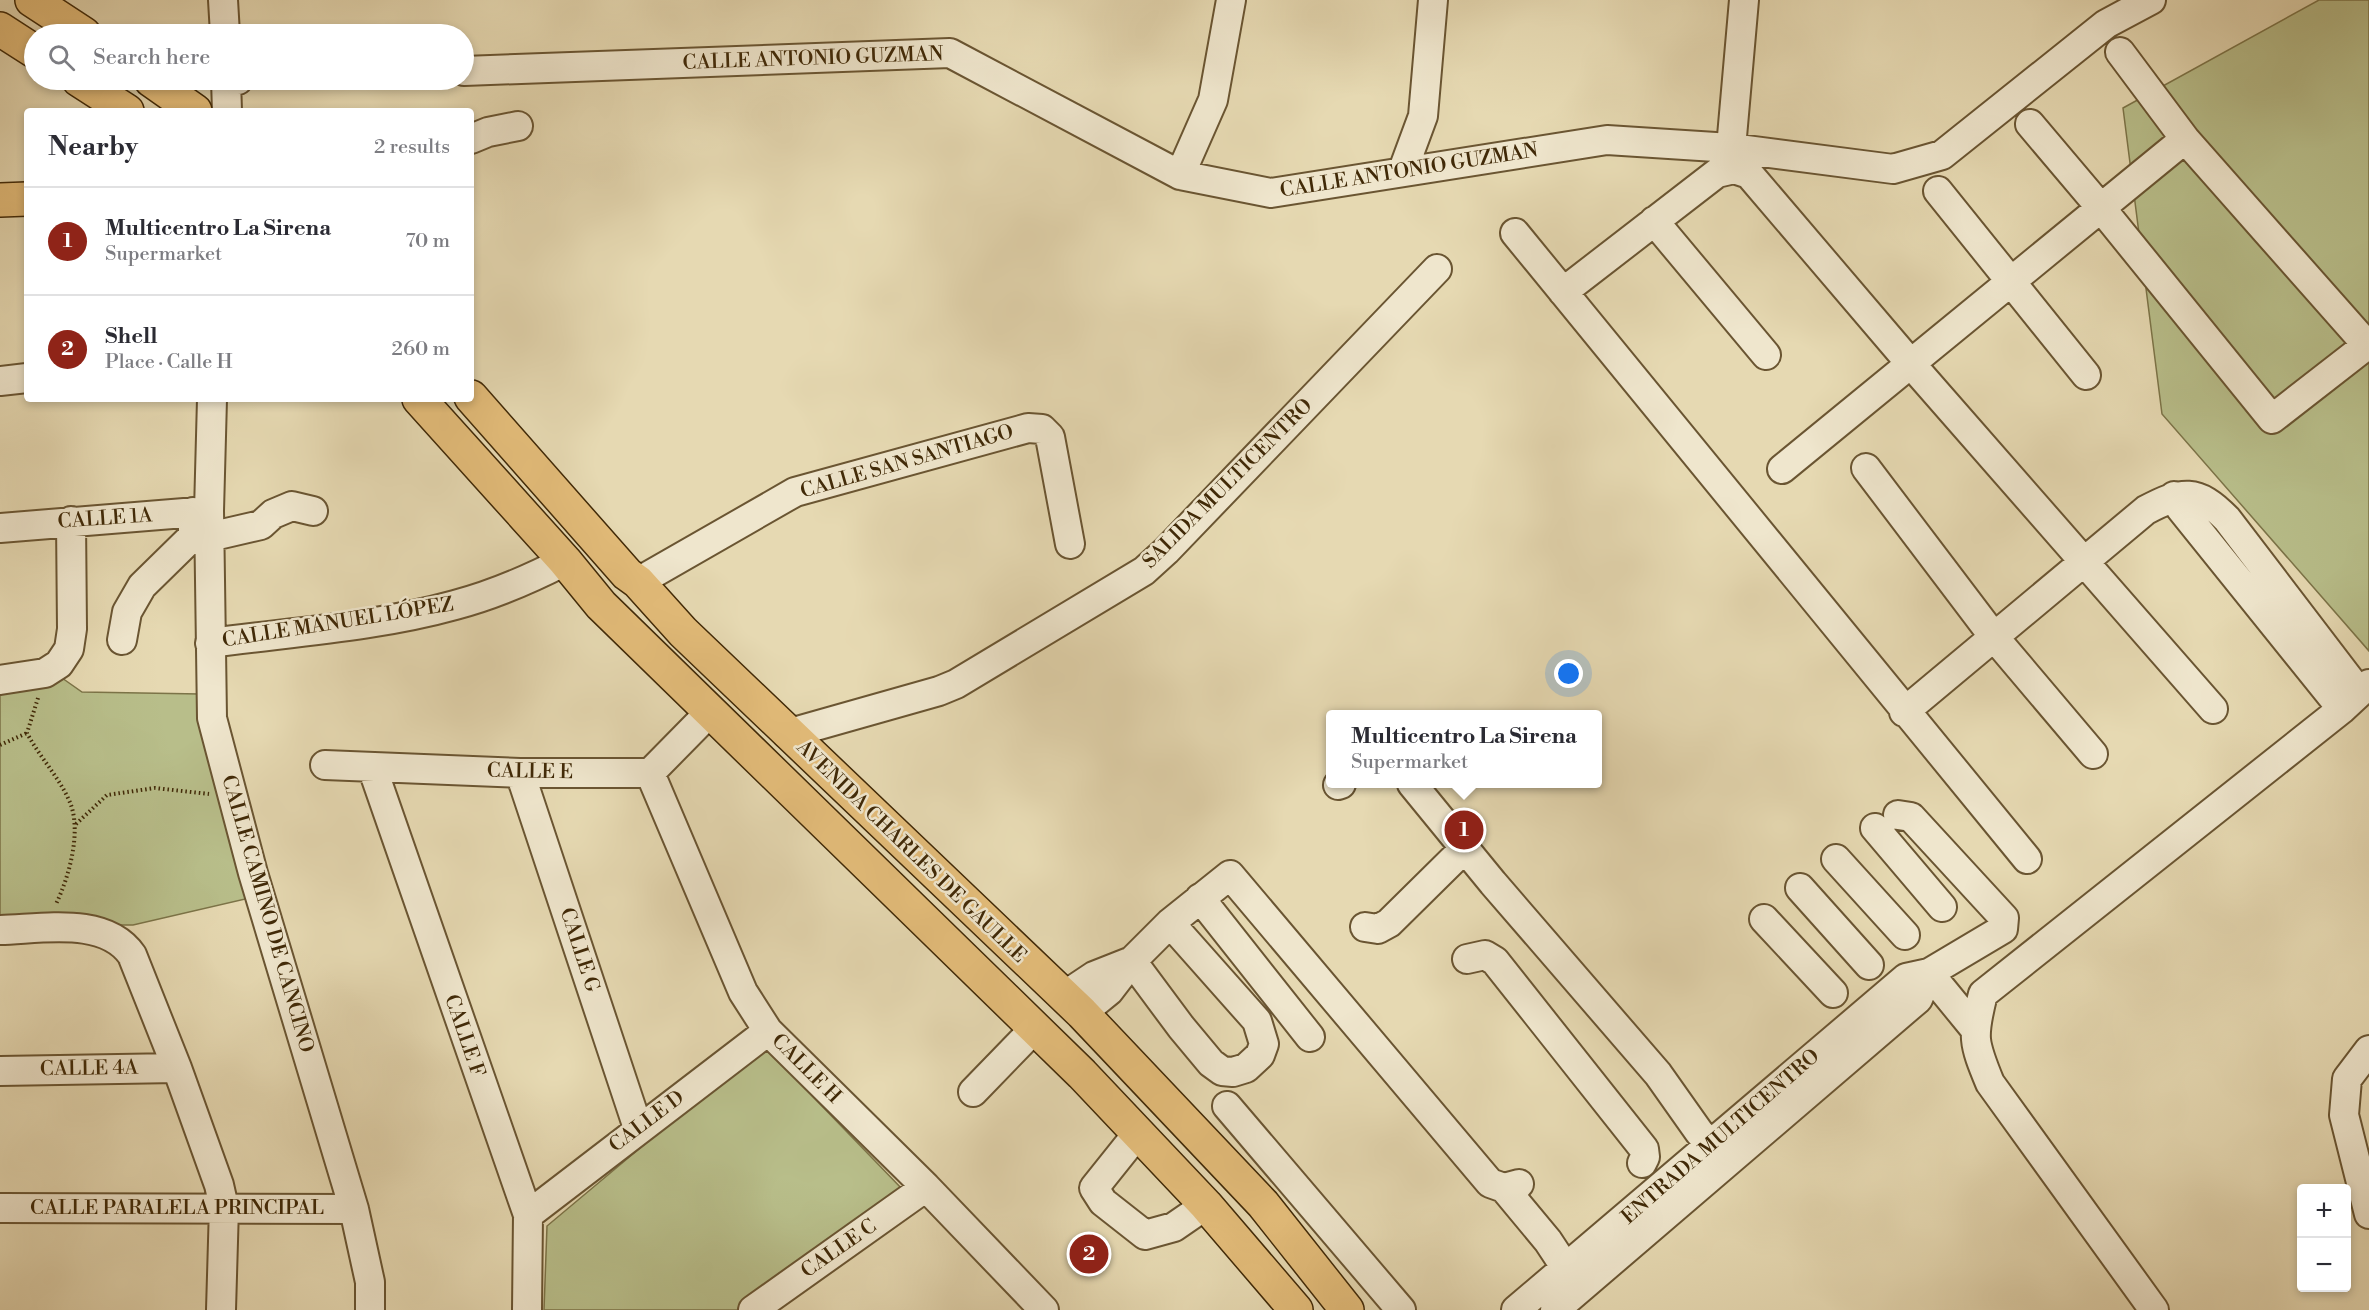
<!DOCTYPE html>
<html lang="en">
<head>
<meta charset="utf-8">
<style>
  :root { --surface:#fff; --page:#f2f2f3; --text:#2b2b33; --muted:#7c7c81; --line:#e1e1e2; --accent:#8f2418 }
  body { margin:0; font-family:"Libre Bodoni",serif; background:var(--page); color:var(--text) }
  .controls { position:absolute; right:18px; bottom:18px; display:grid; overflow:hidden; border-radius:6px; box-shadow:0 3px 9px #0003 }
  .controls button { width:54px; height:54px; display:grid; place-items:center; padding:0; border:0; border-bottom:2px solid var(--line); background:var(--surface); color:var(--text); font:30px sans-serif }
  .you { position:absolute; left:1569px; top:674px; width:21px; height:21px; margin:-15px; border:4px solid #fff; border-radius:50%; background:#1a73e8; box-shadow:0 0 0 9px #1a73e833 }
  .badge { display:grid; place-items:center; width:39px; height:39px; border-radius:50%; background:var(--accent); color:#fff; font-size:20px; font-weight:700 }
  .pin { position:absolute; translate:-50% -50%; border:3px solid #fff; box-shadow:0 2px 6px #0006 }
  .popup { position:absolute; left:1326px; top:710px; width:276px; height:78px; box-sizing:border-box; display:grid; place-content:center; border-radius:6px; background:var(--surface); filter:drop-shadow(0 2px 4px #0005); font-size:20px; white-space:nowrap; color:var(--muted) }
  .popup b { font-size:22px; color:var(--text) }
  .popup::after { content:''; position:absolute; left:50%; top:100%; margin-left:-12px; border:12px solid transparent; border-top-color:var(--surface) }
  .list { margin:0; padding:0; list-style:none }
  h2 { display:flex; justify-content:space-between; align-items:center; height:78px; margin:0; padding:0 24px; font-size:26px }
  h2 small { font-size:20px; font-weight:400; color:var(--muted) }
  .list li { display:grid; grid-template-columns:39px 1fr auto; gap:18px; align-items:center; box-sizing:border-box; height:108px; padding:0 24px; border-top:2px solid var(--line) }
  .list b { display:block; font-size:22px; white-space:nowrap }
  .list p { margin:0; font-size:20px; white-space:nowrap; color:var(--muted) }
  .list em { font-size:20px; font-style:normal; color:var(--muted) }
  .icon { flex:none; width:33px; height:33px; fill:none; stroke:currentColor; stroke-width:2; stroke-linecap:round; stroke-linejoin:round }
  .map { position:relative; flex:none; width:2369px; height:1310px; overflow:hidden }
  .search { position:absolute; background:var(--surface); box-shadow:0 3px 9px #0003; left:24px; top:24px; width:450px; height:66px; display:flex; align-items:center; gap:15px; box-sizing:border-box; padding:0 21px; border-radius:33px; color:var(--muted); font-size:22px }
  .panel { position:absolute; background:var(--surface); box-shadow:0 3px 9px #0003; left:24px; top:108px; width:450px; height:294px; border-radius:6px }
  .map>svg:first-child { display:block }
  .green { fill:#b8be8a; stroke:#7c7448; stroke-width:1.5 }
  .lines { fill:none; stroke-linecap:round; stroke-linejoin:round }
  .minor-casing { stroke:#6a5532; stroke-width:32 }
  .major-casing { stroke:#402907; stroke-width:36 }
  .path { stroke:#402907; stroke-width:4; stroke-dasharray:1.5 3; stroke-linecap:butt }
  .minor { stroke:#efe6cd; stroke-width:28 }
  .major { stroke:#e3bc79; stroke-width:33 }
  .labels { text-anchor:middle; dominant-baseline:central; stroke-width:5; stroke-linejoin:round; paint-order:stroke }
  .street-label { font-size:20px; fill:#402907; stroke:#efe6cd }
</style>
</head>
<body>
<div class="map">
<svg width="2369" height="1310" viewBox="0 0 2369 1310">
  <rect width="100%" height="100%" fill="#e6d9b2"/>
  <filter id="stains"><feTurbulence type="fractalNoise" baseFrequency=".00333" numOctaves="4"/><feColorMatrix values="0 0 0 0 .2 0 0 0 0 .09 0 0 0 0 .02 0 0 0 .5 -.17"/></filter>
  <radialGradient id="worn" r=".72"><stop offset=".6" stop-color="#630" stop-opacity="0"/><stop offset="1" stop-color="#630" stop-opacity=".3"/></radialGradient>
  <!-- green -->
  <path class="green" d="M 2319,0 L 2369,0 L 2369,651 L 2162,414 L 2123,108 Z
    M 62,678 L 82,692 L 200,694 L 254,897 L 133,925 L 0,925 L 0,683 Z
    M 763,1045 L 903,1190 L 739,1310 L 544,1310 L 547,1226 Z"/>
  <g class="lines">
    <!-- minor casing -->
    <g class="minor-casing">
      <path id="minor" d="M 223,0 L 225,34
        M 464,71 L 950,53 L 1180,175 L 1271,193 L 1607,140 L 1731,148 L 1893,169 L 1942,155 L 2106,24 L 2151,0
        M 227,111 L 226,80 L 238,80
        M 2030,124 L 2101,208 L 2272,419 L 2367,345 L 2185,139
        M 471,139 L 488,132 L 518,126
        M 1731,148 L 1744,0
        M 1403,170 L 1423,116 L 1433,0
        M 1180,175 L 1213,100 L 1231,0
        M 1938,191 L 2086,375
        M 1654,221 L 1766,355
        M 1515,233 L 2027,859
        M 1563,292 L 1717,173 L 1734,169 L 1749,174 L 1911,364 L 2213,709
        M 0,381 L 27,378
        M 212,399 L 209,511 L 212,718 L 253,873 L 354,1209 L 370,1282 L 370,1310
        M 1866,468 L 1994,637 L 2093,754
        M 1782,469 L 2185,139 L 2120,52
        M 2174,496 L 2181,509 L 2342,709
        M 0,528 L 209,511
        M 209,537 L 261,525 L 273,514 L 292,506 L 313,511
        M 638,582 L 795,492 L 1028,428 L 1042,429 L 1050,437 L 1070,544
        M 122,640 L 127,612 L 142,586 L 193,536 L 193,512
        M 210,643 C 291,632 376,627 455,605 C 493,595 530,579 565,561
        M 0,680 L 45,673 L 59,664 L 69,649 L 72,629 L 71,521
        M 1904,712 L 2146,510 C 2182,491 2197,488 2227,519 L 2359,692
        M 787,734 L 939,691 L 956,684 L 1144,571 L 1166,551 L 1437,269
        M 325,765 L 520,773 L 650,773 L 710,712
        M 372,767 L 528,1215 L 527,1310
        M 520,773 L 638,1128
        M 650,773 L 743,992 L 768,1031 L 926,1187 L 1044,1310
        M 1412,784 L 1493,883 L 1658,1074 L 1699,1132 L 1722,1158
        M 1338,785 L 1341,784
        M 1875,828 L 1942,907
        M 1836,859 L 1905,935
        M 1800,888 L 1869,965
        M 1200,898 L 1310,1037
        M 1764,919 L 1833,993
        M 1365,927 L 1378,929 L 1389,923 L 1465,848
        M 0,930 C 42,929 105,916 132,955 L 177,1068 L 219,1185 L 224,1207 L 221,1310
        M 1467,959 L 1485,955 L 1495,961 L 1644,1149 L 1645,1157 L 1642,1163
        M 1132,961 L 1181,1027 L 1211,1063 L 1222,1071 L 1233,1072 L 1246,1068 L 1260,1055 L 1264,1044 L 1257,1021 L 1170,923
        M 1929,973 L 1974,1028
        M 1064,996 L 1094,976 L 1132,961
        M 1082,1013 L 1109,991 L 1132,961 L 1170,923 L 1230,875 L 1490,1183 L 1504,1188 L 1519,1184
        M 2369,1050 L 2347,1079 L 2344,1115 L 2369,1214
        M 0,1071 L 177,1068
        M 973,1092 L 1035,1028
        M 1227,1106 L 1401,1310
        M 1138,1133 L 1094,1188 L 1103,1202 L 1145,1235 L 1174,1227 L 1206,1205
        M 1504,1188 L 1548,1241 L 1577,1285
        M 0,1208 L 354,1209
        M 528,1215 L 768,1031
        M 753,1310 L 926,1187
        M 1516,1310 L 1906,978 L 1929,973 L 2003,929 L 2004,918 L 1911,817 L 1898,815
        M 1555,1310 L 1918,999 L 1929,973
        M 2154,1310 L 1990,1083 C 1973,1042 1972,1037 1983,994 L 2342,709 L 2369,684"/>
    </g>
    <!-- major casing -->
    <g class="major-casing">
      <path id="major" d="M 32,0 L 84,34
        M 0,29 L 34,51
        M 79,80 L 127,111
        M 151,80 L 195,111
        M 0,200 L 27,199
        M 471,397 L 627,574 L 638,582 L 683,632 L 1082,1013 L 1263,1204 L 1347,1310
        M 419,399 L 565,561 L 601,605 L 1082,1074 L 1206,1205 L 1296,1310"/>
    </g>
    <!-- path -->
    <path class="path" d="M 38,698 L 27,733 C 40,758 61,779 71,805 C 81,834 69,877 56,904
      M 0,745 L 27,733
      M 76,824 L 107,795 L 155,788 L 209,794"/>
    <!-- minor -->
    <use href="#minor" class="minor"/>
    <!-- major -->
    <use href="#major" class="major"/>
  </g>
  <g class="labels">
    <!-- street labels -->
    <g class="street-label">
      <text transform="translate(813 59) rotate(-2)">CALLE ANTONIO GUZMAN</text>
      <text transform="translate(1409 171) rotate(-9)">CALLE ANTONIO GUZMAN</text>
      <text transform="translate(907 462) rotate(-16)">CALLE SAN SANTIAGO</text>
      <text transform="translate(1228 484) rotate(-45)">SALIDA MULTICENTRO</text>
      <text transform="translate(105 519) rotate(-4)">CALLE 1A</text>
      <text transform="translate(338 623) rotate(-9)">CALLE MANUEL LÓPEZ</text>
      <text transform="translate(530 772) rotate(1)">CALLE E</text>
      <text transform="translate(911 852) rotate(44)">AVENIDA CHARLES DE GAULLE</text>
      <text transform="translate(267 914) rotate(74)">CALLE CAMINO DE CANCINO</text>
      <text transform="translate(579 950) rotate(72)">CALLE G</text>
      <text transform="translate(464 1036) rotate(71)">CALLE F</text>
      <text transform="translate(89 1069) rotate(-1)">CALLE 4A</text>
      <text transform="translate(806 1069) rotate(45)">CALLE H</text>
      <text transform="translate(647 1122) rotate(-37)">CALLE D</text>
      <text transform="translate(1721 1137) rotate(-41)">ENTRADA MULTICENTRO</text>
      <text x="177" y="1208">CALLE PARALELA PRINCIPAL</text>
      <text transform="translate(839 1249) rotate(-35)">CALLE C</text>
    </g>
  </g>
  <rect width="100%" height="100%" filter="url(#stains)"/>
  <rect width="100%" height="100%" fill="url(#worn)"/>
</svg>
<div class="controls">
<button>+</button>
<button>−</button>
</div>
<div class="you"></div>
<div class="pin badge" style="left:1464px;top:830px">1</div>
<div class="popup"><b>Multicentro La Sirena</b>Supermarket</div>
<div class="pin badge" style="left:1089px;top:1254px">2</div>
<div class="search"><svg class="icon" aria-label="search" viewBox="0 0 24 24"><circle cx="10" cy="10" r="6"/><path d="M15 15l6 6"/></svg>Search here</div>
<section class="panel">
<h2>Nearby<small>2 results</small></h2>
<ul class="list">
<li><span class="badge">1</span><div><b>Multicentro La Sirena</b><p>Supermarket</p></div><em>70 m</em></li>
<li><span class="badge">2</span><div><b>Shell</b><p>Place · Calle H</p></div><em>260 m</em></li>
</ul>
</section>
</div>
</body>
</html>
